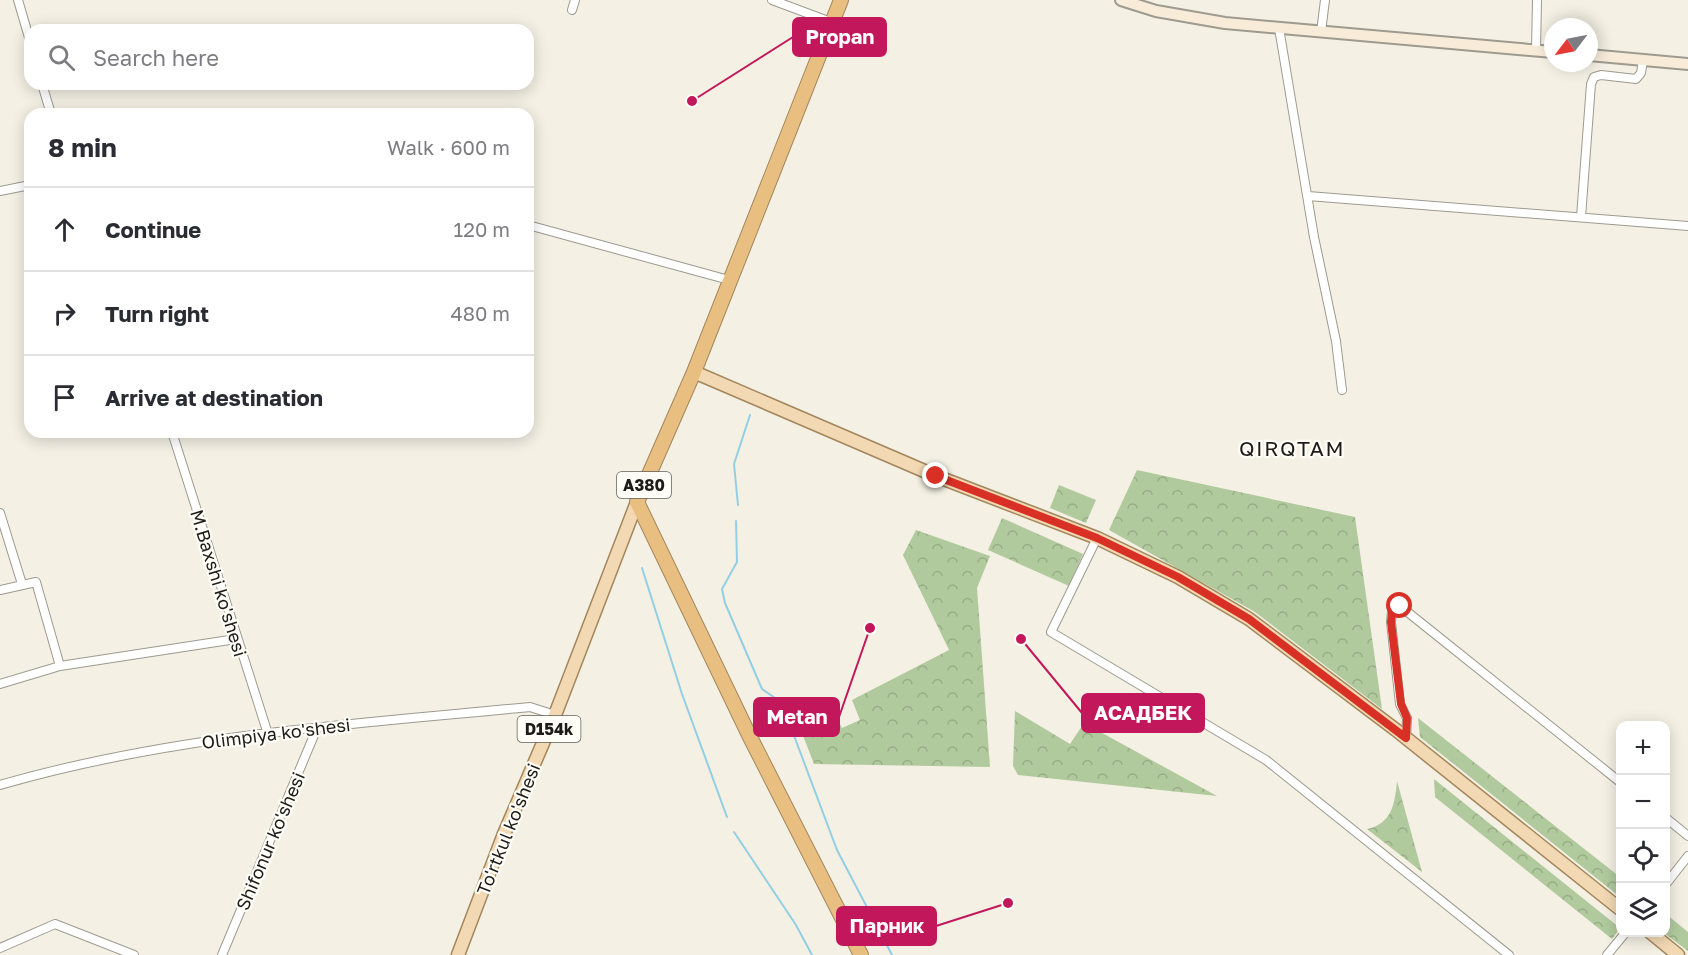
<!DOCTYPE html>
<html lang="en">
<head>
<meta charset="utf-8">
<style>
  :root { --surface:#fff; --page:#f2f2f3; --text:#2b2b33; --muted:#7c7c81; --line:#e1e1e2 }
  body { margin:0; font-family:"Golos Text",sans-serif; background:var(--page); color:var(--text) }
  .controls { position:absolute; right:18px; bottom:18px; display:grid; overflow:hidden; border-radius:12px; box-shadow:0 3px 15px #0003 }
  .controls button { width:54px; height:54px; display:grid; place-items:center; padding:0; border:0; border-bottom:2px solid var(--line); background:var(--surface); color:var(--text); font:30px sans-serif }
  .compass { position:absolute; left:1544px; top:18px; width:54px; height:54px; border-radius:50%; background:var(--surface); box-shadow:0 3px 15px #0003; rotate:238deg }
  .stop { position:absolute; width:18px; height:18px; margin:-14px; border:4px solid #d93025; border-radius:50%; background:#fff }
  .stop.end { background:#d93025; border-color:#fff; box-shadow:0 2px 6px #0008 }
  .list { margin:0; padding:0; list-style:none }
  h2 { display:flex; justify-content:space-between; align-items:center; height:78px; margin:0; padding:0 24px; font-size:26px }
  h2 small { font-size:20px; font-weight:400; color:var(--muted) }
  .list li { display:grid; grid-template-columns:39px 1fr auto; gap:18px; align-items:center; box-sizing:border-box; height:84px; padding:0 24px; border-top:2px solid var(--line) }
  .list b { display:block; font-size:22px; white-space:nowrap }
  .list em { font-size:20px; font-style:normal; color:var(--muted) }
  .icon { flex:none; width:33px; height:33px; fill:none; stroke:currentColor; stroke-width:2; stroke-linecap:round; stroke-linejoin:round }
  .map { position:relative; flex:none; width:1688px; height:955px; overflow:hidden }
  .search { position:absolute; background:var(--surface); box-shadow:0 3px 15px #0003; left:24px; top:24px; width:510px; height:66px; display:flex; align-items:center; gap:15px; box-sizing:border-box; padding:0 21px; border-radius:18px; color:var(--muted); font-size:22px }
  .panel { position:absolute; background:var(--surface); box-shadow:0 3px 15px #0003; left:24px; top:108px; width:510px; height:330px; border-radius:18px }
  .map>svg:first-child { display:block }
  .forest { fill:url(#forest-crowns) }
  .lines { fill:none; stroke-linecap:round; stroke-linejoin:round }
  .stream { stroke:#93cfe3; stroke-width:2 }
  .street-casing { stroke:#9d9a8f; stroke-width:10 }
  .secondary-casing { stroke:#9d9a8f; stroke-width:14 }
  .primary-casing { stroke:#a2865c; stroke-width:15 }
  .highway-casing { stroke:#a2865c; stroke-width:16 }
  .street { stroke:#fff; stroke-width:8 }
  .secondary { stroke:#f8ecd9; stroke-width:10 }
  .primary { stroke:#f2d9b3; stroke-width:12 }
  .highway { stroke:#e9bf81; stroke-width:14 }
  .route { stroke:#d93025; stroke-width:8 }
  .labels { text-anchor:middle; dominant-baseline:central; stroke-width:4.5; stroke-linejoin:round; paint-order:stroke }
  .shield { fill:#fffdf8; stroke:#61605b; stroke-width:1.5 }
  .shield-label { font-size:16px; font-weight:bold; fill:#1d1c18 }
  .street-label { font-size:18px; fill:#1d1c18; stroke:#fffdf8 }
  .quarter-label { font-size:21px; letter-spacing:1.5px; fill:#1d1c18; stroke:#fffdf8 }
  .leader { fill:none; stroke:#c2185b; stroke-width:2 }
  .callout-dot { fill:#c2185b; stroke:#fffdf8; stroke-width:2 }
  .callout { fill:#c2185b; stroke:#c2185b; stroke-width:2 }
  .callout-label { font-size:20px; text-anchor:middle; font-weight:bold; fill:#fff }
</style>
</head>
<body>
<div class="map">
<svg width="1688" height="955" viewBox="0 0 1688 955">
  <defs>
    <pattern id="forest-crowns" width="20" height="18" patternUnits="userSpaceOnUse" patternTransform="scale(1.5)"><rect width="20" height="18" fill="#b1ca9d"/><path d="M2 6a3 3 0 1 1 6 0M12 15a3 3 0 1 1 6 0" fill="none" stroke="#98ad86"/></pattern>
  </defs>
  <rect width="100%" height="100%" fill="#f4f0e4"/>
  <!-- forest -->
  <path class="forest" d="M 1137,470 L 1355,517 L 1382,709 L 1255,612 L 1109,530 Z
    M 1059,485 L 1096,500 L 1086,523 L 1050,508 Z
    M 1002,518 L 1083,554 L 1069,586 L 988,550 Z
    M 916,530 L 990,556 L 977,588 L 990,767 L 814,764 L 797,720 L 829,702 L 842,728 L 860,720 L 852,700 L 949,650 L 903,555 Z
    M 1015,711 L 1070,744 L 1084,723 L 1217,796 L 1018,775 L 1013,766 Z
    M 1418,718 L 1620,877 L 1620,897 L 1420,737 Z
    M 1434,779 L 1620,928 L 1612,939 L 1435,797 Z
    M 1397,781 L 1422,872 L 1367,829 C 1392,824 1395,803 1397,781 Z
    M 1666,914 L 1688,932 L 1688,951 L 1664,933 Z"/>
  <g class="lines">
    <!-- stream -->
    <path class="stream" d="M 738,505 L 734,464 L 750,415
      M 736,521 L 737,562 L 722,589 L 725,603 L 762,689 L 778,700
      M 642,568 L 682,694 L 727,817
      M 790,725 L 837,850 L 892,955
      M 734,832 L 796,925 L 812,955"/>
    <!-- street casing -->
    <g class="street-casing">
      <path id="street" d="M 18,0 L 30,41
        M 772,0 L 831,22
        M 572,10 L 575,0
        M 1279,28 L 1314,237 L 1336,341 L 1342,390
        M 1321,32 L 1325,0
        M 1536,51 L 1537,0
        M 42,84 L 51,114
        M 0,191 L 30,185
        M 1308,196 L 1688,226
        M 1581,217 L 1591,84 L 1594,77 L 1601,75 L 1636,79 L 1641,73 L 1643,60
        M 528,225 L 729,280
        M 172,432 L 268,734
        M 0,513 L 22,584
        M 1097,538 L 1051,632 L 1266,760 L 1509,955
        M 0,590 L 36,582 L 60,666
        M 0,684 L 60,666 L 236,639
        M 1406,738 L 1407,718 L 1400,704 L 1391,622 L 1392,611 L 1400,606 L 1620,782
        M 0,785 C 172,735 352,724 530,707 L 555,715
        M 1666,818 L 1688,836
        M 1666,884 L 1688,856
        M 0,948 L 55,924 L 134,955
        M 222,955 L 317,728
        M 1607,955 L 1626,932"/>
    </g>
    <!-- secondary casing -->
    <g class="secondary-casing">
      <path id="secondary" d="M 1121,0 L 1156,11 L 1225,23 L 1553,52
        M 1589,55 L 1688,64"/>
    </g>
    <!-- primary casing -->
    <g class="primary-casing">
      <path id="primary" d="M 694,372 L 936,476 L 1097,538 L 1178,577 L 1249,619 L 1396,730 L 1620,909
        M 1650,932 L 1678,955
        M 458,955 L 504,834 L 555,715 L 637,502"/>
    </g>
    <!-- highway casing -->
    <g class="highway-casing">
      <path id="highway" d="M 841,0 L 694,372 L 637,502 L 749,735 L 861,955"/>
    </g>
    <!-- street -->
    <use href="#street" class="street"/>
    <!-- secondary -->
    <use href="#secondary" class="secondary"/>
    <!-- primary -->
    <use href="#primary" class="primary"/>
    <!-- highway -->
    <use href="#highway" class="highway"/>
  </g>
  <g class="lines">
    <!-- route -->
    <path class="route" d="M 936,476 L 1097,538 L 1178,577 L 1249,619 L 1406,738 L 1407,718 L 1401,704 L 1391,622 L 1392,611 L 1400,606"/>
  </g>
  <g class="labels">
    <!-- shield labels -->
    <g class="shield">
      <rect x="617" y="472" width="54" height="26" rx="4.5"/>
      <rect x="517.5" y="716" width="63" height="26" rx="4.5"/>
    </g>
    <g class="shield-label">
      <text x="644" y="485">A380</text>
      <text x="549" y="729">D154k</text>
    </g>
    <!-- street labels -->
    <g class="street-label">
      <text transform="translate(219 583) rotate(73)">M.Baxshi ko'shesi</text>
      <text transform="translate(276 733) rotate(-7)">Olimpiya ko'shesi</text>
      <text transform="translate(508 829) rotate(-68)">To'rtkul ko'shesi</text>
      <text transform="translate(270 841) rotate(-67)">Shifonur ko'shesi</text>
    </g>
    <!-- quarter labels -->
    <g class="quarter-label">
      <text x="1292" y="448">QIRQTAM</text>
    </g>
  </g>
  <!-- callouts -->
  <path class="leader" d="M692 101L793 37M1021 639L1082 713M870 628L839 717M1008 903L936 926"/>
  <g class="callout-dot">
    <circle cx="692" cy="101" r="6"/>
    <circle cx="1021" cy="639" r="6"/>
    <circle cx="870" cy="628" r="6"/>
    <circle cx="1008" cy="903" r="6"/>
  </g>
  <g class="callout">
    <rect x="793" y="18" width="93" height="38" rx="6"/>
    <rect x="1082" y="694" width="122" height="38" rx="6"/>
    <rect x="754" y="698" width="85" height="38" rx="6"/>
    <rect x="837" y="907" width="99" height="38" rx="6"/>
  </g>
  <g class="callout-label">
    <text x="840" y="44">Propan</text>
    <text x="1143" y="720">АСАДБЕК</text>
    <text x="797" y="724">Metan</text>
    <text x="887" y="933">Парник</text>
  </g>
</svg>
<div class="controls">
<button>+</button>
<button>−</button>
<button><svg class="icon" aria-label="locate" viewBox="0 0 24 24"><circle cx="12" cy="12" r="6"/><path d="M12 2v4M12 18v4M2 12h4M18 12h4"/></svg></button>
<button><svg class="icon" aria-label="layers" viewBox="0 0 24 24"><path d="M12 4l9 5-9 5-9-5zM3 14l9 5 9-5"/></svg></button>
</div>
<svg class="compass" viewBox="-18 -18 36 36"><path d="M0-13l5 13h-10z" fill="#e53935"/><path d="M0 13l5-13h-10z" fill="#7c7c81"/></svg>
<div class="stop" style="left:1400px;top:606px"></div>
<div class="stop end" style="left:936px;top:476px"></div>
<div class="search"><svg class="icon" aria-label="search" viewBox="0 0 24 24"><circle cx="10" cy="10" r="6"/><path d="M15 15l6 6"/></svg>Search here</div>
<section class="panel">
<h2>8 min<small>Walk · 600 m</small></h2>
<ul class="list">
<li><svg class="icon" aria-label="ahead" viewBox="0 0 24 24"><path d="M12 20V5M6 11l6-6 6 6"/></svg><div><b>Continue</b></div><em>120 m</em></li>
<li><svg class="icon" aria-label="right" viewBox="0 0 24 24"><path d="M7 20v-9h11M14 6l5 5-5 5"/></svg><div><b>Turn right</b></div><em>480 m</em></li>
<li><svg class="icon" aria-label="arrive" viewBox="0 0 24 24"><path d="M6 21V4h12l-3 4 3 4H6"/></svg><div><b>Arrive at destination</b></div></li>
</ul>
</section>
</div>
</body>
</html>
